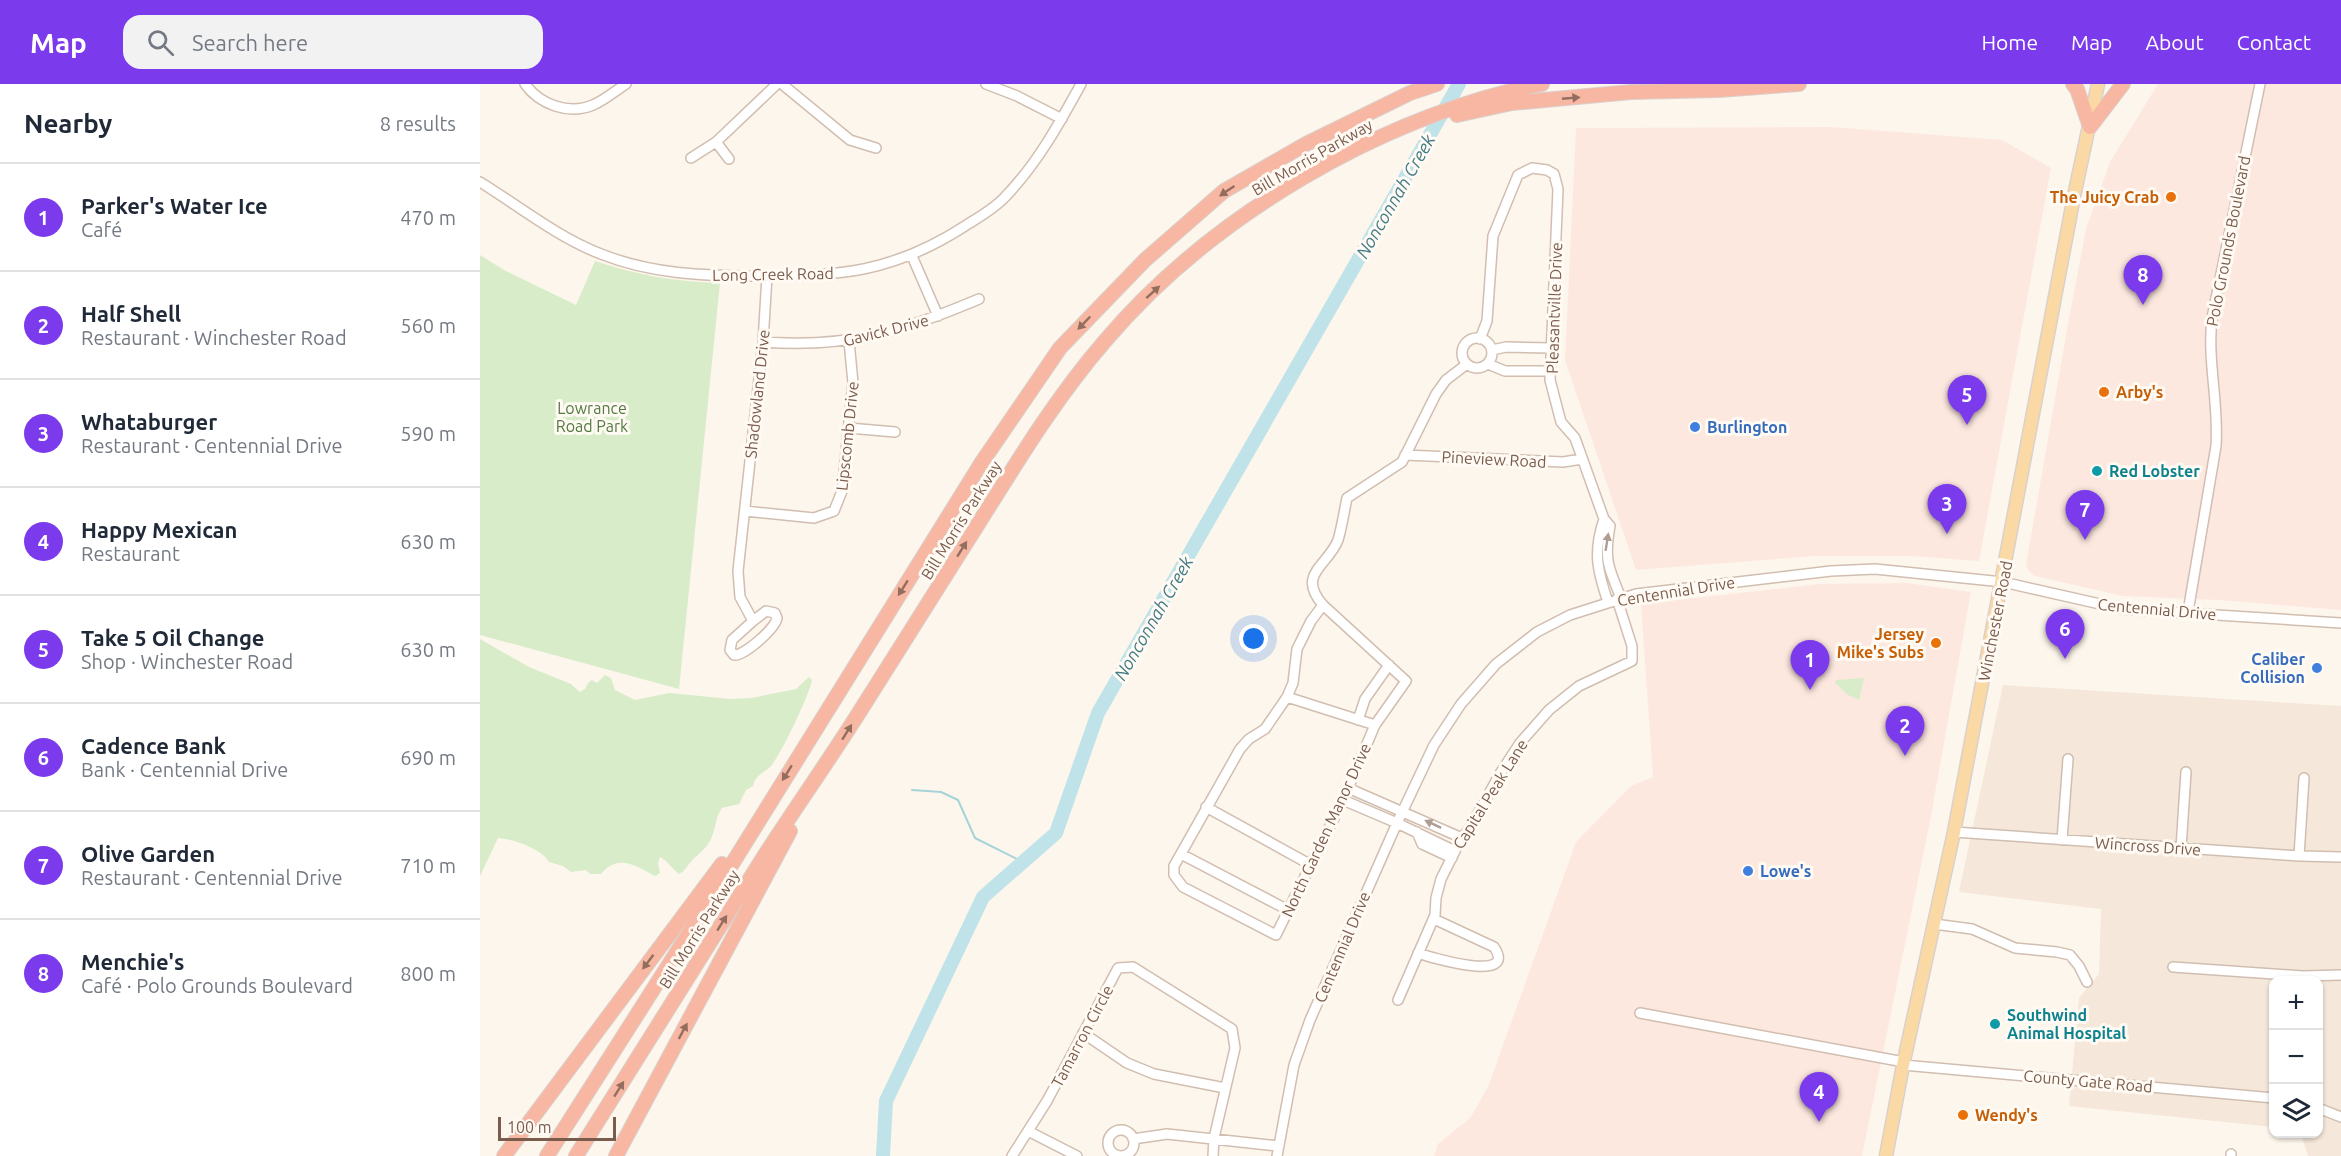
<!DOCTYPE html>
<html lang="en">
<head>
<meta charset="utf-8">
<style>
  :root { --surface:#fff; --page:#f2f2f3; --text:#1f2937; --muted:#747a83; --line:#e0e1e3; --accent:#7c3aed }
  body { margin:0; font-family:Ubuntu,sans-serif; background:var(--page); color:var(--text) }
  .controls { position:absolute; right:18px; bottom:18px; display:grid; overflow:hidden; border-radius:12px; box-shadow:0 2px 4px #0004 }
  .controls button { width:54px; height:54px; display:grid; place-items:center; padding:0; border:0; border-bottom:2px solid var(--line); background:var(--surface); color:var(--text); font:30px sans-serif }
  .scale { position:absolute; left:18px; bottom:15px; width:118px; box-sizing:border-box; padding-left:6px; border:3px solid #7a5c4d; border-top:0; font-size:16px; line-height:21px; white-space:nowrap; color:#7a5c4d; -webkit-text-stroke:4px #fffaf3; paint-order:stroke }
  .you { position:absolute; left:774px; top:555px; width:21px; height:21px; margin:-15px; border:4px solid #fff; border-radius:50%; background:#1a73e8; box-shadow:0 0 0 9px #1a73e833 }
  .badge { display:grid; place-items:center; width:39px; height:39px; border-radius:50%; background:var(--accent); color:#fff; font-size:20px; font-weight:700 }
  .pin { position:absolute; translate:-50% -50px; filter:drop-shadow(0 2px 3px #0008) }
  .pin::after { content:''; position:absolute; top:32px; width:21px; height:18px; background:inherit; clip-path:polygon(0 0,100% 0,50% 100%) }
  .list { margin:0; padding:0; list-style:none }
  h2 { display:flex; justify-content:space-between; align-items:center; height:78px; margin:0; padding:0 24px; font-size:26px }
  h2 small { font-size:20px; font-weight:400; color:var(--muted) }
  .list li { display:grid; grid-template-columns:39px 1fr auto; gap:18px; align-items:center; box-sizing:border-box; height:108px; padding:0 24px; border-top:2px solid var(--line) }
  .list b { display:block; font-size:22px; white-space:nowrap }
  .list p { margin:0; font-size:20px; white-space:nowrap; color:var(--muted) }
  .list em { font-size:20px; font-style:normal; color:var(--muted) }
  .icon { flex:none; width:33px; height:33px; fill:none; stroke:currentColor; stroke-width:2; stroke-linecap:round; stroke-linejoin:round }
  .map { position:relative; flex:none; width:1861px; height:1072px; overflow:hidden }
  header { display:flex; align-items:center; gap:36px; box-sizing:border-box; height:84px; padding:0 30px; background:var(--accent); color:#fff }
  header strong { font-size:28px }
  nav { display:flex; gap:33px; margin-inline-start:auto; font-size:21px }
  .search { width:420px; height:54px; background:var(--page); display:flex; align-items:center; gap:15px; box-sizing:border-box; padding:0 21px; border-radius:18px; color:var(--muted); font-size:22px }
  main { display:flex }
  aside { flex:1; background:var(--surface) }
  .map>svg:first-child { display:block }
  .residential { fill:#f5e8da }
  .commercial { fill:#fde8e0 }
  .green { fill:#d8ecc9 }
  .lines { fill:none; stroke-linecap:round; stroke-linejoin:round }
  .stream { stroke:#a5d3da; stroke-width:2 }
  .river { stroke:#bfe3e8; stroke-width:14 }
  .minor-casing { stroke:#d1beb0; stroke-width:12 }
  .major-casing { stroke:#dad1cd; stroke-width:15 }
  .highway-casing { stroke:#dad1cd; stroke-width:16 }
  .minor { stroke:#fff; stroke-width:9 }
  .major { stroke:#fbd9a5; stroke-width:12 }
  .highway { stroke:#f7b7a3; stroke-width:14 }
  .oneway { fill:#936e5e }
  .oneway2 { fill:#af9d94 }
  .food-dot { fill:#e8710a; stroke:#fffaf3; stroke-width:2 }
  .shop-dot { fill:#3f7fe0; stroke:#fffaf3; stroke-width:2 }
  .culture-dot { fill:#0f9aa8; stroke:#fffaf3; stroke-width:2 }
  .labels { text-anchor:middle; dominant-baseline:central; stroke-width:6; stroke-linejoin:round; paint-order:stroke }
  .street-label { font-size:16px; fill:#7a5c4d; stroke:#fffaf3 }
  .food-label { font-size:16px; font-weight:bold; fill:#c56008; stroke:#fffaf3; text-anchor:end }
  .park-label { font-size:16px; fill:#537a41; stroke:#fffaf3 }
  .shop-label { font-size:16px; font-weight:bold; fill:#366cbe; stroke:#fffaf3; text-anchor:start }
  .culture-label { font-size:16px; font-weight:bold; fill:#0d838f; stroke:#fffaf3; text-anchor:start }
  .water-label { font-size:18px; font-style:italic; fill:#437c86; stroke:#fffaf3 }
</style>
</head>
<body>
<header>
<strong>Map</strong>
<div class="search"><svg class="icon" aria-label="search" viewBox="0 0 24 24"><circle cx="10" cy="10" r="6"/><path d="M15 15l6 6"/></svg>Search here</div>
<nav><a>Home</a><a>Map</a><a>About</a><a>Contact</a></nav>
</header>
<main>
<aside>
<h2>Nearby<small>8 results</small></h2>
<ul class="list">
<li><span class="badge">1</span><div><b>Parker's Water Ice</b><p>Café</p></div><em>470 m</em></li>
<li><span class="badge">2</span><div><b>Half Shell</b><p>Restaurant · Winchester Road</p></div><em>560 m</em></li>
<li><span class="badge">3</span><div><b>Whataburger</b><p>Restaurant · Centennial Drive</p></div><em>590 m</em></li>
<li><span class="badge">4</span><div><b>Happy Mexican</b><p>Restaurant</p></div><em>630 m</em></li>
<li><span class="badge">5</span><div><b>Take 5 Oil Change</b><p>Shop · Winchester Road</p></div><em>630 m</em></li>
<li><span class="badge">6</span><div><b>Cadence Bank</b><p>Bank · Centennial Drive</p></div><em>690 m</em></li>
<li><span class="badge">7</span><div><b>Olive Garden</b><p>Restaurant · Centennial Drive</p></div><em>710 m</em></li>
<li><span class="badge">8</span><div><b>Menchie's</b><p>Café · Polo Grounds Boulevard</p></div><em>800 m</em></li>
</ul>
</aside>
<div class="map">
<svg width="1861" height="1072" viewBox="0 0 1861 1072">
  <rect width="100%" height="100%" fill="#fdf6ec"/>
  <!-- residential -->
  <path class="residential" d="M 1523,601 L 1861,622 L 1861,1072 L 1828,1072 L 1821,1050 L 1838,1050 L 1838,896 L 1794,896 L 1793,1043 L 1589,1022 L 1599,914 L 1619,890 L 1621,825 L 1479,808 Z"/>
  <!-- commercial -->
  <path class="commercial" d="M 1678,0 L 1861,0 L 1861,526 L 1738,516 L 1643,512 L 1555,492 L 1549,487 L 1546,481 L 1588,240 L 1606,145 L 1630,78 Z
    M 1351,43 L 1522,56 L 1571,84 L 1499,477 L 1432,472 L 1335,472 L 1156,486 L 1085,276 L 1096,44 Z
    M 1426,499 L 1491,508 L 1451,732 L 1382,1072 L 954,1072 L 958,1060 L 990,1034 L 1008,1003 L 1096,758 L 1151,702 L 1173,693 L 1161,520 L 1340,500 Z"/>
  <!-- green -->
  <path class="green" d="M 0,171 L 24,186 L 96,221 L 115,177 C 157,191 196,198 240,199 L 199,605 L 0,551 Z
    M 0,555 L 49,583 L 91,600 L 100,608 L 105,605 L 108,599 L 112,596 L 117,599 L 125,591 L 131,594 L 135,606 L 155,616 L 189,609 L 251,615 L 271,614 L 316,605 L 329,593 L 332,596 C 329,612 301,670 291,682 C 283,690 276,690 273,702 L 266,706 L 259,720 L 242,724 C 235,734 236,744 231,755 C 226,766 216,771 209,780 C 205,785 205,787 199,790 C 192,785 188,777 180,773 L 178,779 L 180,789 L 175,792 C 156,782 138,769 121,790 L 110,790 L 106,786 L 91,788 L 83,782 L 69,778 C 62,765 33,755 18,754 L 0,792 Z
    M 1384,594 L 1379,616 L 1368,611 L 1355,599 L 1356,596 Z"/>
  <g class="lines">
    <!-- stream -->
    <path class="stream" d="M 432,706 L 461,708 L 478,716 L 495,754 L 543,778"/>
    <!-- river -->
    <path class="river" d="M 403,1072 L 406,1017 L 503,813 L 576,749 L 618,629 L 979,0"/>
    <!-- minor casing -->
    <g class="minor-casing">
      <path id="minor" d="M 45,0 C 60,21 89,31 113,21 C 125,16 135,7 146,0
        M 302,0 L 370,56 L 396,64
        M 506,0 L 537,12 L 582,35
        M 211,74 L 236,58
        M 249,75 L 236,58 L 297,0
        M 0,98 C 39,122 77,153 121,170 C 171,190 224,192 277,192 C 359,193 414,188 485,142 C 499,133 514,125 525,113 C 557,80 579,40 601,0
        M 432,172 L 458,232
        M982 269a15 15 0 1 1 30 0a15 15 0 1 1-30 0Z
        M 1000,255 L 1007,237 L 1013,152 L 1038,91 L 1052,84 L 1067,86 L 1074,90 L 1078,105 L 1070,296 L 1081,338 L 1095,354 L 1124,435
        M 283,258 C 369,264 421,248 499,215
        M 1012,266 L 1026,263 L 1072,264
        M 1008,280 L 1025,287 L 1071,287
        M 369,344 L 415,348
        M 925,371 L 1083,378 L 1102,375
        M 265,427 L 334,434 L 354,427 L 362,407 L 373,299 L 369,257
        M 1128,518 C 1117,486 1113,468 1124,435 L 1130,442 C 1124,475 1128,483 1141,514
        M 843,521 L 926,597 L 895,641 L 863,716 L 796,851 L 703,803 L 694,791 L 694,782 L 760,665 L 769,655 L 785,645 L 807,613 L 813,599 L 817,565 L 831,537 L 843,521 C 816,490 848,482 858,456 C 862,443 864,428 867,414 L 922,378 L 956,310 L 966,296 L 987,280
        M 1708,528 L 1736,362 C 1739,319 1727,277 1732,234 L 1780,0
        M 273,537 L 286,527 L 295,529 L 297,534 C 295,545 264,572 254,571 L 250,566 L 252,556 L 273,537 L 260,513 L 258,487 L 283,258 L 287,192
        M 807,613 L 895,641
        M 878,636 L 885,615 L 909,581
        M 868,704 L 982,754
        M 863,716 L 917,739 L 975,767
        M 726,723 L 831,781
        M 937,748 L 942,760 L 972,774
        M 1474,748 L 1819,772 L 1861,773
        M 1582,756 L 1588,675
        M 1701,764 L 1706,688
        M 701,770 L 808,826
        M 1819,772 L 1824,694
        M 1454,840 L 1492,845 L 1535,864 L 1577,868 L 1590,871 L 1599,882 L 1607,898
        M 938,869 C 949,873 1039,900 1014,863 L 954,835
        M 1693,883 L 1823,892 L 1861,891
        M 918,916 L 955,831 L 956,814 L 961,795 L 979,759 L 991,742 L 1021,688 L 1040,659 L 1069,626 L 1099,602 L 1152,577 L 1152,562 L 1137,515
        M 1160,929 L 1424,978
        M 603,949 L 647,979 L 674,990 L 745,1004
        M 1423,981 L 1794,1014
        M 1838,1024 L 1861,1033
        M628 1059a13 13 0 1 1 26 0a13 13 0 1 1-26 0Z
        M 548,1047 L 597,1072
        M 653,1055 L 687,1050 L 798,1062
        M 532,1072 L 567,1017 L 638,884 L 653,883 L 752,945 L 755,964 L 734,1054 L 733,1072
        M 797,1072 L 814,981 L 830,936 L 917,739 L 954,661 L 981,620 L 1016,580 L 1057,548 L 1090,531 L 1156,510 L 1351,487 L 1395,485 L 1523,498 L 1642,525 L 1861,539
        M 1751,1072 L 1751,1070"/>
    </g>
    <!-- major casing -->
    <g class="major-casing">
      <path id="major" d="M 1406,1072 L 1423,981 L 1474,748 L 1594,112 L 1618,0"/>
    </g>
    <!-- highway casing -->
    <g class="highway-casing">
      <path id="highway" d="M 1593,0 L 1597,5 L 1610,43
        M 977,31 L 1032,19 L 1151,8 L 1239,6 L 1319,0
        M 1610,43 L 1643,0
        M 24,1072 L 242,780
        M 67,1072 L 216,838 L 502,378 L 580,264 L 665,176 L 744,107 L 826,60 L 930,9 L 957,0
        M 96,1072 C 159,973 220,873 283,774 C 315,724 350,675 382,624 C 423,559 464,494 505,429 C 542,370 579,310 625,257 C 731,132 901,32 1062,0
        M 136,1072 L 310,747"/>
    </g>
    <!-- minor -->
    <use href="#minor" class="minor"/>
    <!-- major -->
    <use href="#major" class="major"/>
    <!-- highway -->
    <use href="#highway" class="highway"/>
  </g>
  <!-- one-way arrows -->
  <defs><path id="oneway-solid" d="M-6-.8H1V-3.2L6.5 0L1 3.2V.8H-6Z" transform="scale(1.5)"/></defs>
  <g class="oneway">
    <use href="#oneway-solid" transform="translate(1091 14) rotate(-5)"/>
    <use href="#oneway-solid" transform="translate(747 107) rotate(146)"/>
    <use href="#oneway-solid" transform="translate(673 208) rotate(-42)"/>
    <use href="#oneway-solid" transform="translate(604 239) rotate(134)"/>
    <use href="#oneway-solid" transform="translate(482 465) rotate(-58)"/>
    <use href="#oneway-solid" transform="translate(423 504) rotate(122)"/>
    <use href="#oneway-solid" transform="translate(367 648) rotate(-58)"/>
    <use href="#oneway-solid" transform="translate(307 689) rotate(122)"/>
    <use href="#oneway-solid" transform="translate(242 839) rotate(-58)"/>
    <use href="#oneway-solid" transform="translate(168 878) rotate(127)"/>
    <use href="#oneway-solid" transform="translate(203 947) rotate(-62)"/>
    <use href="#oneway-solid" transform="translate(139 1005) rotate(-58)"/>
  </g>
  <g class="oneway2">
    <use href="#oneway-solid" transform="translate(1127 458) rotate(-81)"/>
    <use href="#oneway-solid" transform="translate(953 740) rotate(-155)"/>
  </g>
  <!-- markers -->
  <g class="food-dot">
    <circle cx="1691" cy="113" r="6"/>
    <circle cx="1624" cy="308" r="6"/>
    <circle cx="1456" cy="559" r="6"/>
    <circle cx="1483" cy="1031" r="6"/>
  </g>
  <g class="shop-dot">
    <circle cx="1215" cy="343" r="6"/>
    <circle cx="1837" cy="584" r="6"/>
    <circle cx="1268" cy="787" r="6"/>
  </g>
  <g class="culture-dot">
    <circle cx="1617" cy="387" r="6"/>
    <circle cx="1515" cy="940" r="6"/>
  </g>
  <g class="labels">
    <!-- street labels -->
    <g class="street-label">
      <text transform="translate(832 73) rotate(-30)">Bill Morris Parkway</text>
      <text transform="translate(1748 157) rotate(-79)">Polo Grounds Boulevard</text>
      <text transform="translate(293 190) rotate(-1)">Long Creek Road</text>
      <text transform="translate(1074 224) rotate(-88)">Pleasantville Drive</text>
      <text transform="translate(406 246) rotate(-14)">Gavick Drive</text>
      <text transform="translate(277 310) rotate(-84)">Shadowland Drive</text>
      <text transform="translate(367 352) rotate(-84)">Lipscomb Drive</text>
      <text transform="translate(1014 375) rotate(3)">Pineview Road</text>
      <text transform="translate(481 436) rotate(-58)">Bill Morris Parkway</text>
      <text transform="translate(1196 507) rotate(-9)">Centennial Drive</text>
      <text transform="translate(1677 525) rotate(5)">Centennial Drive</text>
      <text transform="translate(1515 537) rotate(-79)">Winchester Road</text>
      <text transform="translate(1010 710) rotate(-58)">Capital Peak Lane</text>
      <text transform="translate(846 746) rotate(-65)">North Garden Manor Drive</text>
      <text transform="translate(1668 762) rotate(4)">Wincross Drive</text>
      <text transform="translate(219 845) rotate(-58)">Bill Morris Parkway</text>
      <text transform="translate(862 863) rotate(-67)">Centennial Drive</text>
      <text transform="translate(602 952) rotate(-62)">Tamarron Circle</text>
      <text transform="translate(1608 997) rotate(5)">County Gate Road</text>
    </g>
    <!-- food labels -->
    <g class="food-label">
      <text x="1679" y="113">The Juicy Crab</text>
      <text x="1636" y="308" text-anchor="start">Arby's</text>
      <text x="1444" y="550">Jersey<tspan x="1444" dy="18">Mike's Subs</tspan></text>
      <text x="1495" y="1031" text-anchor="start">Wendy's</text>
    </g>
    <!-- park labels -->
    <g class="park-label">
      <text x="112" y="324">Lowrance<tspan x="112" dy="18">Road Park</tspan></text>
    </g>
    <!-- shop labels -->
    <g class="shop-label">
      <text x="1227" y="343">Burlington</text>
      <text x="1825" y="575" text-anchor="end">Caliber<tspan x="1825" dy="18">Collision</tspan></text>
      <text x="1280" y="787">Lowe's</text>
    </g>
    <!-- culture labels -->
    <g class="culture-label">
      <text x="1629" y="387">Red Lobster</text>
      <text x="1527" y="931">Southwind<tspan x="1527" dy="18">Animal Hospital</tspan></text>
    </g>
    <!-- water labels -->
    <g class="water-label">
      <text transform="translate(915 112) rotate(-60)">Nonconnah Creek</text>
      <text transform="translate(673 534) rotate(-60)">Nonconnah Creek</text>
    </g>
  </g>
</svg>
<div class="controls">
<button>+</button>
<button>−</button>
<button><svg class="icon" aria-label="layers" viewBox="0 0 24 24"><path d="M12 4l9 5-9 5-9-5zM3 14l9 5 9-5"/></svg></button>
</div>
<div class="scale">100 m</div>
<div class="you"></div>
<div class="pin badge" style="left:1330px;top:606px">1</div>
<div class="pin badge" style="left:1425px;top:672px">2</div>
<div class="pin badge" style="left:1467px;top:450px">3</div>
<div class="pin badge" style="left:1339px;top:1038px">4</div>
<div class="pin badge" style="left:1487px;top:341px">5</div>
<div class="pin badge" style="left:1585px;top:575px">6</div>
<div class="pin badge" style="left:1605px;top:456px">7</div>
<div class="pin badge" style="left:1663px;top:221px">8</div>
</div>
</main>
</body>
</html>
